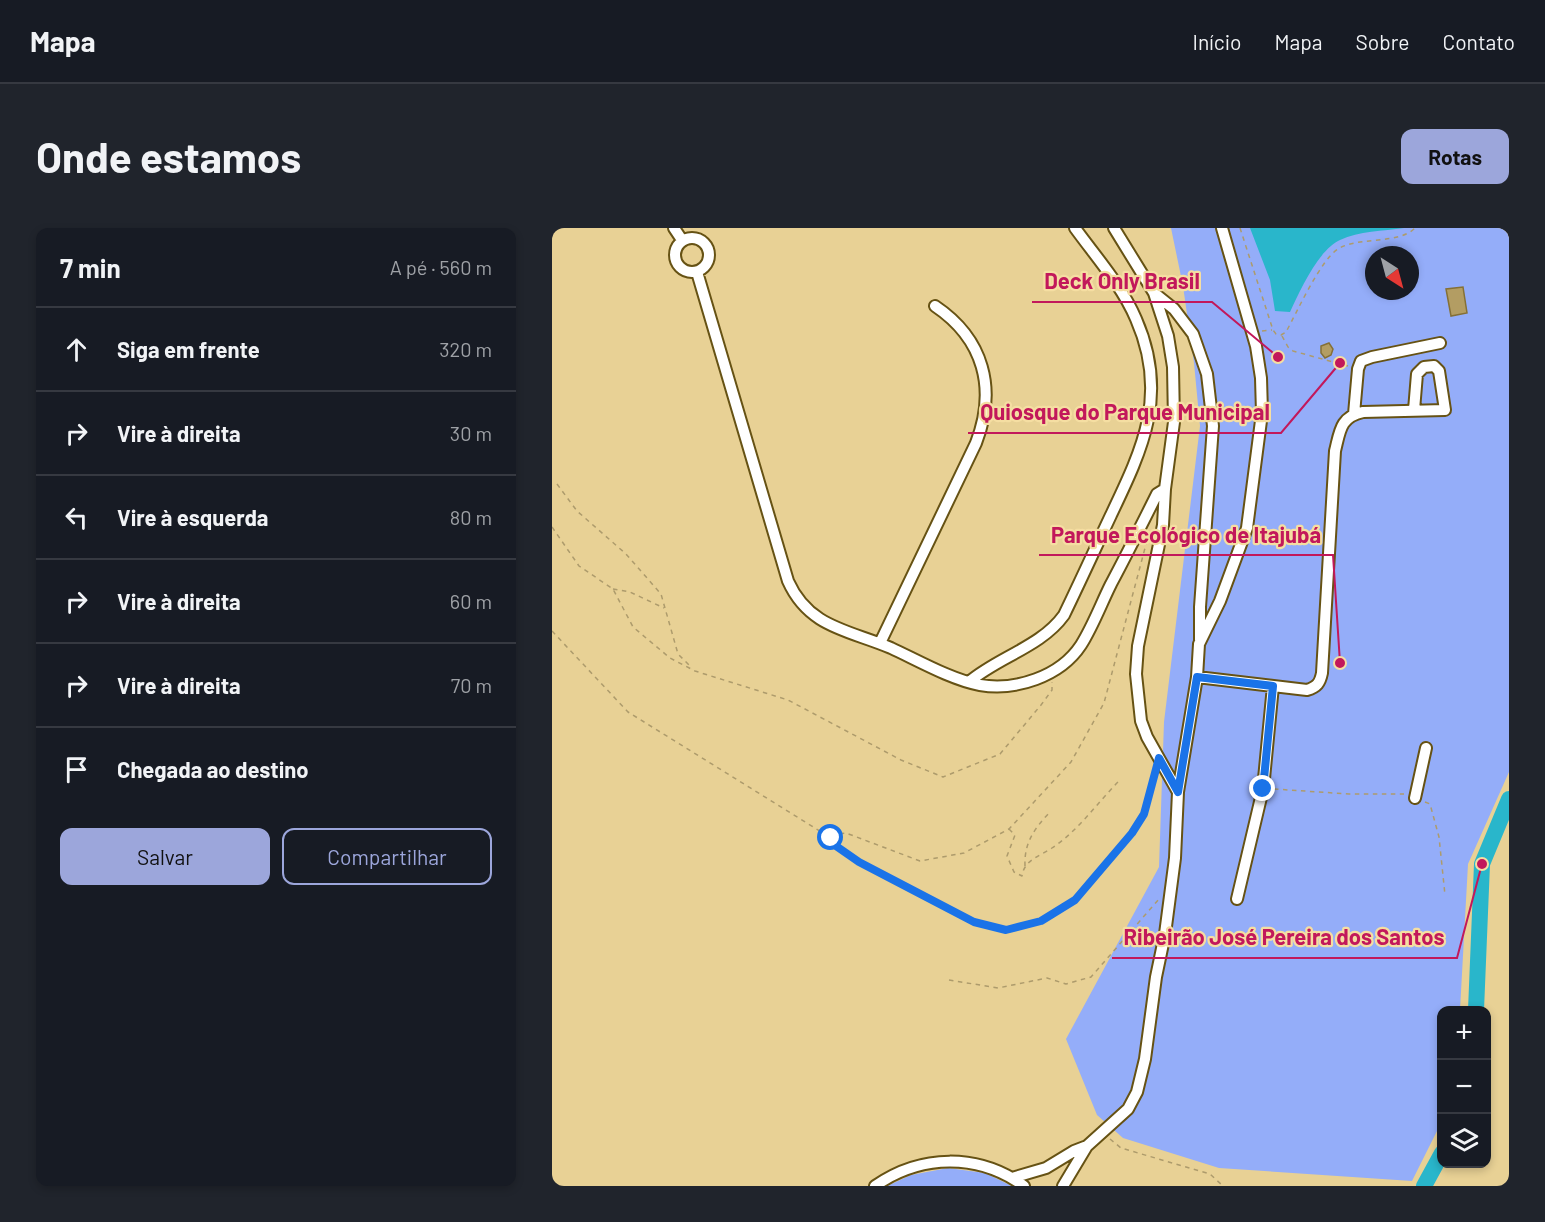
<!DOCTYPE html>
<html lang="pt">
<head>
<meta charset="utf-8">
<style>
  :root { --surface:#171b24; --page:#20242c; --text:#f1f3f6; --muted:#9ea1a6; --line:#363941; --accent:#9ca6db }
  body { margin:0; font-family:Barlow,sans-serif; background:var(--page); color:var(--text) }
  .controls { position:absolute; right:18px; bottom:18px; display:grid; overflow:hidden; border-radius:12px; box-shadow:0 3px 9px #0003 }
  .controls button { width:54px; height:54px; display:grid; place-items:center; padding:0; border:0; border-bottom:2px solid var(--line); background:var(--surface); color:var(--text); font:30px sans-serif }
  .compass { position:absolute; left:813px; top:18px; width:54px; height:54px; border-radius:50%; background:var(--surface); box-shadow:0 3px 9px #0003; rotate:144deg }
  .stop { position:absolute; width:18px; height:18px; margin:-14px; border:4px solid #1a73e8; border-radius:50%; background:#fff }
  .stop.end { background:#1a73e8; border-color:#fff; box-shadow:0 2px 6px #0008 }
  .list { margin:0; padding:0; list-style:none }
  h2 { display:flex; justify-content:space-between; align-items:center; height:78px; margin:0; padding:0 24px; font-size:26px }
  h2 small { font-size:20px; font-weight:400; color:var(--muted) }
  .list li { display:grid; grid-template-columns:39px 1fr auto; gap:18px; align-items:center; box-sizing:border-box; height:84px; padding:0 24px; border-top:2px solid var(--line) }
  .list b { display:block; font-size:22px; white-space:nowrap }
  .list em { font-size:20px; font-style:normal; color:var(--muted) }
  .actions { display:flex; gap:12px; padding:18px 24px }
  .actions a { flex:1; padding:14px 0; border:2px solid var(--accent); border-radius:12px; text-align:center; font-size:21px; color:var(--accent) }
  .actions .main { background:var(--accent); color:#111 }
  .icon { flex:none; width:33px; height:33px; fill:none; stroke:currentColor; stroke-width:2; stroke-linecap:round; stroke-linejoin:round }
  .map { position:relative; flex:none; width:957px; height:958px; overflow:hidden; border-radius:12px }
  header { display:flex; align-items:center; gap:36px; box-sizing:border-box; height:84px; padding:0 30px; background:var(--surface); border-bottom:2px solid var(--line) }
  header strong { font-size:28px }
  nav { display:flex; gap:33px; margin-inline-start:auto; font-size:21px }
  .intro { display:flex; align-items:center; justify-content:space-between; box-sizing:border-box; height:144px; padding:0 36px }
  h1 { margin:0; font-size:42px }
  .button { padding:15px 27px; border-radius:12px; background:var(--accent); color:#111; font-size:21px; font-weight:700 }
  main { display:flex; gap:36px; padding:0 36px }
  aside { flex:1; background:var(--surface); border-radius:12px; box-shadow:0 3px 9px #0003 }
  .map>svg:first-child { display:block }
  .green { fill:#94adf9; fill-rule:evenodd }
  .water { fill:#29b6cb }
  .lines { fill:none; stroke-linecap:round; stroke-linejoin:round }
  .river { stroke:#29b6cb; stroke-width:16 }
  .building { fill:#b39d63; stroke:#857036; stroke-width:1.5 }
  .minor-casing { stroke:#665214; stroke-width:14 }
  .path { stroke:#ad9b6c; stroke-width:1.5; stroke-dasharray:4.5 4.5; stroke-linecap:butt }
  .minor { stroke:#fff; stroke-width:10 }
  .route { stroke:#1a73e8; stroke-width:8 }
  .leader { fill:none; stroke:#c2185b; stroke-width:2 }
  .callout-dot { fill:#c2185b; stroke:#f5dea2; stroke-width:2 }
  .callout-label { font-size:22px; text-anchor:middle; font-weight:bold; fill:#c2185b; stroke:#f5dea2; stroke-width:4.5; stroke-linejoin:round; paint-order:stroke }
</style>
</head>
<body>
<header>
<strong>Mapa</strong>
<nav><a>Início</a><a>Mapa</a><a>Sobre</a><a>Contato</a></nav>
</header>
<div class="intro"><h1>Onde estamos</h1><a class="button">Rotas</a></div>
<main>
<aside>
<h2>7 min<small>A pé · 560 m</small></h2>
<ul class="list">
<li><svg class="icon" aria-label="ahead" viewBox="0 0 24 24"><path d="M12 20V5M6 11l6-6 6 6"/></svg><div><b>Siga em frente</b></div><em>320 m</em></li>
<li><svg class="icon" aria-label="right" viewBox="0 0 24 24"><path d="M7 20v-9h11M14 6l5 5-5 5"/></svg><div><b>Vire à direita</b></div><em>30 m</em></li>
<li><svg class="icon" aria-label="left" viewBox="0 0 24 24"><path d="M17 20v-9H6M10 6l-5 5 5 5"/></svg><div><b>Vire à esquerda</b></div><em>80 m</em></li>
<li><svg class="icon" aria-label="right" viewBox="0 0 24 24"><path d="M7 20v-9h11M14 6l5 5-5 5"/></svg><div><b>Vire à direita</b></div><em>60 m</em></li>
<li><svg class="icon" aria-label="right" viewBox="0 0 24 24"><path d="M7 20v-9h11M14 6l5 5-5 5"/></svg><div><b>Vire à direita</b></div><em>70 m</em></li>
<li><svg class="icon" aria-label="arrive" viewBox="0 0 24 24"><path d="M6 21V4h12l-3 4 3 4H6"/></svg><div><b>Chegada ao destino</b></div></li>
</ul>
<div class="actions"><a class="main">Salvar</a><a>Compartilhar</a></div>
</aside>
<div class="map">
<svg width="957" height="958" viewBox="0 0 957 958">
  <rect width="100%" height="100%" fill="#e8d195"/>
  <!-- green -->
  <path class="green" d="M 619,0 L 957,0 L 957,544 L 916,636 L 908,782 L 890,782 L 889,895 L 860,953 L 667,940 L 571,910 L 545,887 L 514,811 L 607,639 L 612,494 L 648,198 L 642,135 L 631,58 ZM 822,27 L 858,27 L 858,63 L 822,63 Z
    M 396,940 L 433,945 L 460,958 L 335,958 L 359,947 Z"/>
  <!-- water -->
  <path class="water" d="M 698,0 L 852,0 C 831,3 807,3 788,12 C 766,22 748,63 738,84 L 723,83 L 718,52 Z"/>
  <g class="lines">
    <!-- river -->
    <path class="river" d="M 924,782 L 930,636 L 957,571
      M 872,958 L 890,925"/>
  </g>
  <!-- building -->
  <path class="building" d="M 911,59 L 915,85 L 899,88 L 894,61 Z
    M 777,115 L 781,121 L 779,127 L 773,130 L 769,125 L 769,118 Z"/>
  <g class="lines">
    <!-- minor casing -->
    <g class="minor-casing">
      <path id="minor" d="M 122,0 L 130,12
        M123 27a17 17 0 1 1 34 0a17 17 0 1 1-34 0Z
        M 145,44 L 236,353 C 257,400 297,402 339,420 C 365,432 400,452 428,457 C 463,463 508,449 529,417 C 541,398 549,376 559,356 C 575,326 590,296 605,266 L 613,261
        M 602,65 L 622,81 L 641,106 L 655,146 L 661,198 L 648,379 L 648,412
        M 802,186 L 806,141 L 809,133 L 820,129 L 888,115
        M 328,415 L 424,215 C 445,161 432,111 383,78
        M 645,449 L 755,462 C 765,459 768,455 770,445 L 783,223 C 788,203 788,189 811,184 L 893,182 L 887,143 L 882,138 L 872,139 L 865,146 L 862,182
        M 417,454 C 446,429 489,419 512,387 C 528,354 543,321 559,287 C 591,220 617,166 584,91 C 570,58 544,29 523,0
        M 626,564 L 645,449 L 647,416 L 668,373 L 695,300 L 710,185 L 709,150 L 704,118 L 670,0
        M 863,570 L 874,520
        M 685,671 L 711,561 L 721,458
        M 460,950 L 494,940 L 522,923 L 535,918
        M 323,958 C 369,926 426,925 472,958
        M 511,958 L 535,918 L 576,881 L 585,864 L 593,831 L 604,749 L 613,706 L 623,630 L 626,564 L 595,509 L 589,493 L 584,446 L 586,418 L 611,297 L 613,261 L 622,194 L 621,139 L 616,108 L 602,65 L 562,0"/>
    </g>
    <!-- path -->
    <path class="path" d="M 688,0 L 721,102 L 724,106 L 729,107 L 734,104 C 745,84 769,31 786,21 C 807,8 846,17 863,0
      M 710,103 L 720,102
      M 730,108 L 736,119 L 741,123 L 796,138
      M 5,256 L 25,283 L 74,326 L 109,366 L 126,426 L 140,440
      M 0,299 L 27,338 L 61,361 L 81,399 L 118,430 L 143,443 L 236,472 L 349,532 L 391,549 L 448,526 L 489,477 L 500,462 L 500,454
      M 61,361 L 78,364 L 112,380
      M 0,403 L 76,484 L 279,610 L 285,606 L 294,605 L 368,633 L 412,625 L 457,601 L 519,534 L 552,475 L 597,305
      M 722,561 L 797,566 L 852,566
      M 873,574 L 878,576 L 887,609 L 893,667
      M 457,601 L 463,607 L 455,628 L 462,644 L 470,648 C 472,632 488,628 500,620 C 526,603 546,574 568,552
      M 280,611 L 284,618 L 307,635 L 361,664 L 422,695 L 455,702 L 489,693 L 523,672 L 580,605 L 592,586 L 603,543
      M 473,638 C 472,614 483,600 498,584
      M 397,752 L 446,760 L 495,750 L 514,756 L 539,749 L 607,671
      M 558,911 L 569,920 L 658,946 L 671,958"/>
    <!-- minor -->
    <use href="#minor" class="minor"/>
  </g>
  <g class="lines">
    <!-- route -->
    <path class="route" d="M 279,610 L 284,618 L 307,634 L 422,694 L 454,702 L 489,693 L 523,672 L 580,605 L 592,586 L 607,530 L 626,564 L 645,449 L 721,458 L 711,561"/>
  </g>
  <!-- callouts -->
  <path class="leader" d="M726 129L660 74H480M788 135L729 205H416M788 435L781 327H487M930 636L905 730H560"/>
  <g class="callout-dot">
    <circle cx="726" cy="129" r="6"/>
    <circle cx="788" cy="135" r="6"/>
    <circle cx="788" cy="435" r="6"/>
    <circle cx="930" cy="636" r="6"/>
  </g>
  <g class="callout-label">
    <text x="570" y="61">Deck Only Brasil</text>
    <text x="573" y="192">Quiosque do Parque Municipal</text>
    <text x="634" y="315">Parque Ecológico de Itajubá</text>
    <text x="732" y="717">Ribeirão José Pereira dos Santos</text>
  </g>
</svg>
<div class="controls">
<button>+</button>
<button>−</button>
<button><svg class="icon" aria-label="layers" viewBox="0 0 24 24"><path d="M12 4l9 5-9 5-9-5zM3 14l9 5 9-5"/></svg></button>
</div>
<svg class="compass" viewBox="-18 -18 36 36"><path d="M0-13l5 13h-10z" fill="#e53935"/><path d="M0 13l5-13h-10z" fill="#9ea1a6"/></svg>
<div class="stop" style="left:279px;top:610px"></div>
<div class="stop end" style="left:711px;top:561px"></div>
</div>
</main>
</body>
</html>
